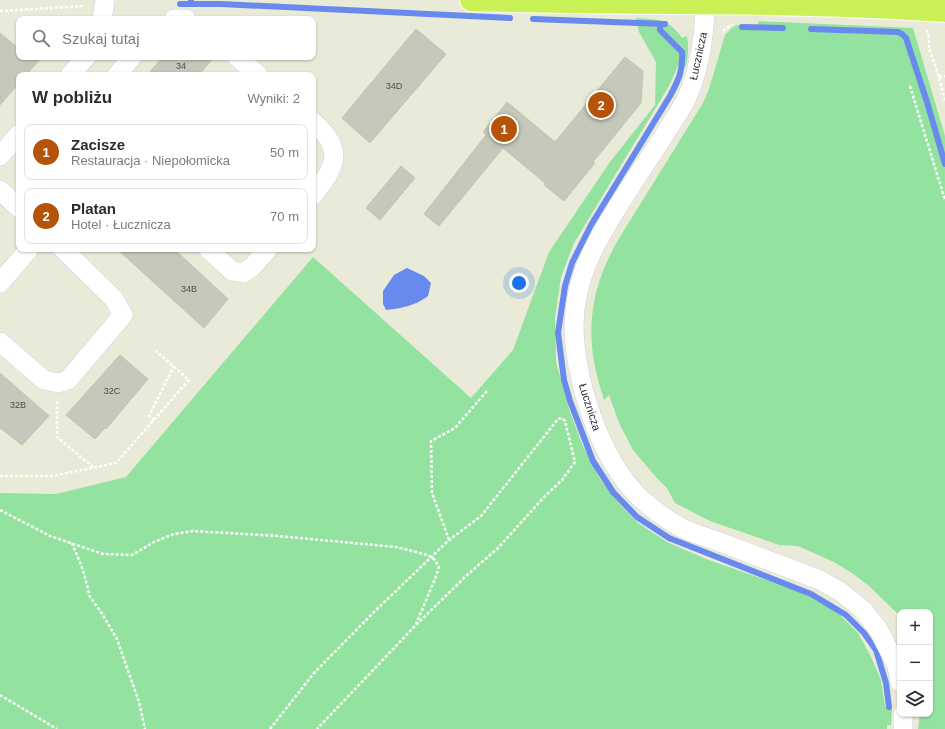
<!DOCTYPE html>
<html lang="pl">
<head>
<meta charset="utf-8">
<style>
  :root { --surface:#fff; --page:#f2f2f3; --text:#2b2b33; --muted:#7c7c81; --line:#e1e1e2; --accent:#b45309 }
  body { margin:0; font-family:Helvetica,sans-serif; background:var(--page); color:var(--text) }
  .controls { position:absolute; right:12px; bottom:12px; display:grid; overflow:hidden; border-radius:8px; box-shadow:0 1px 3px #0004 }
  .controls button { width:36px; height:36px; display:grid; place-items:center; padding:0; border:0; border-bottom:1px solid var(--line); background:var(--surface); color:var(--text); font:20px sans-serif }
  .you { position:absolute; left:519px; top:283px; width:14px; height:14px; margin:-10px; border:3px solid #fff; border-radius:50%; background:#1a73e8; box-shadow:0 0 0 6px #1a73e833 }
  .badge { display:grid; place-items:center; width:26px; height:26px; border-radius:50%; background:var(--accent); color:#fff; font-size:13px; font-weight:700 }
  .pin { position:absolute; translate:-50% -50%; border:2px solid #fff; box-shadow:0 1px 4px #0006 }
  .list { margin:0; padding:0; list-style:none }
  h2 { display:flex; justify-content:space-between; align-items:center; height:52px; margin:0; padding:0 16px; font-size:17px }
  h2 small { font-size:13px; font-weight:400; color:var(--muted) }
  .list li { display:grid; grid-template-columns:26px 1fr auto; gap:12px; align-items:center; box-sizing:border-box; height:56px; margin:0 8px 8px; padding:0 8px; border:1px solid var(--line); border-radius:8px }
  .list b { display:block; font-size:15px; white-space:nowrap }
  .list p { margin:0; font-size:13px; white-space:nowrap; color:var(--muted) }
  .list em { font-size:13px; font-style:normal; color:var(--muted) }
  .icon { flex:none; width:22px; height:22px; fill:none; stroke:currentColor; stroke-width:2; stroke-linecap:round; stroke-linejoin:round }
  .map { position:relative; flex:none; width:945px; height:729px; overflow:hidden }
  .search { position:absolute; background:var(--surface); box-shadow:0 1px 3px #0004; left:16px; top:16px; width:300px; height:44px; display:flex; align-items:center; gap:10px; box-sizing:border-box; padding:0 14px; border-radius:8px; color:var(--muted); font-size:15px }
  .panel { position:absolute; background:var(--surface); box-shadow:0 1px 3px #0004; left:16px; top:72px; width:300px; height:180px; border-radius:8px }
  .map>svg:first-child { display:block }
  .green { fill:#93e29f }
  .water { fill:#6889ee }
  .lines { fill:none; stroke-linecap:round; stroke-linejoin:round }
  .stream { stroke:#6889ee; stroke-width:6 }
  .building { fill:#c6c8bb; stroke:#c2c5b2 }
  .minor-casing { stroke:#d3cde1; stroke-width:20 }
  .major-casing { stroke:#fff; stroke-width:24 }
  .path { stroke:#fff; stroke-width:2.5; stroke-dasharray:3 2; stroke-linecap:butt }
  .minor { stroke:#fff; stroke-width:19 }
  .major { stroke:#c9f156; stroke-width:22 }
  .labels { text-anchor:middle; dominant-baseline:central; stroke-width:3; stroke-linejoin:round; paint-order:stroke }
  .number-label { font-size:9px; fill:#4f4f4c }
  .street-label { font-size:11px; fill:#272727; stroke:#fff }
</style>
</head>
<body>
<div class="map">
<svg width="945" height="729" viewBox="0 0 945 729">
  <rect width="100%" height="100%" fill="#e9ead8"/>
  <!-- green -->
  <path class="green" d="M 636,18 C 659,20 668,18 682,38 L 687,36 C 689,46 688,57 686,66 L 678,66 L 669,86 L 574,243 L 561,277 L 555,318 L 556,362 L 570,412 L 583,446 L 600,479 L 619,503 L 638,523 L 667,542 L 706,559 L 798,591 L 824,604 L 839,614 L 858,633 L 871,657 L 881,680 L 885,707 L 892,708 L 891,725 L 887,725 L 887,729 L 0,729 L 0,493 L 56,494 L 126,477 L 313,257 L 471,398 L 513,350 L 549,252 L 610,162 L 655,105 L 656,62 L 639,32 Z
    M 759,21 L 913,28 L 945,136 L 945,729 L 918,729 L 920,714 L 930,714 L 930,612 L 900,612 L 900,616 L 868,585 L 852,573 L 834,562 L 798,546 L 779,545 L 710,521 L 675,503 L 667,488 L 655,476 L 633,450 L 619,423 L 609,395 L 604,400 C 601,390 598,380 596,371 C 585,323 594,282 618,240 L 703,103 L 709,89 L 725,35 L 733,27 L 738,25 L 757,25 Z"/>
  <!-- water -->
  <path class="water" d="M 407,268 L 424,276 L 431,283 L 428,296 C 414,306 403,308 386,310 L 383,304 L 383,291 L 394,275 Z"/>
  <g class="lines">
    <!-- stream -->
    <path class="stream" d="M 180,4 L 191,4 L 191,0
      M 191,4 L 221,4 L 510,18
      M 533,19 L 665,24
      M 660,24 L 660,30 L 682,52 C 683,71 679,79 670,96 L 591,225 L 572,263 L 565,286 L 558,333 L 564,380 L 570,401 L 593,461 L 613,492 L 637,517 L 669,538 L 811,594 L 846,615 L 864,633 L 876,650 L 886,683 L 889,707
      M 742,27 L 783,28
      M 811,29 L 898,32 L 902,34 L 906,38 L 927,102 L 945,164"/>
  </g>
  <!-- building -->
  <path class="building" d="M 416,29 L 446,54 L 370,143 L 342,118 Z
    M 0,33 L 19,49 L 19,57 L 42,57 L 26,75 L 19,75 L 19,83 L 0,105 Z
    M 163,57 L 214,57 L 199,75 L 147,75 Z
    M 625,57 L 643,71 L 641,103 L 593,162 L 595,163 L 564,201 L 544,185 L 545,183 L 503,148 L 439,226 L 424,214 L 486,135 L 483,132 L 507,102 L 555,142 Z
    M 401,166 L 415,178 L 380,220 L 366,208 Z
    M 117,249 L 174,249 L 228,299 L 204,328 Z
    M 120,355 L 148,379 L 106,429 L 105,428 L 95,439 L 66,415 Z
    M 0,373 L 49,416 L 22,445 L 0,428 Z"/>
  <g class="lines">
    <!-- minor casing -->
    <g class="minor-casing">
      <path id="minor" d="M 706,0 C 704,33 701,65 688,95 C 682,110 671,123 663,137 C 639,174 612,212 592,252 C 581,275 574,302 574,328 C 575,385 604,473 652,508 C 661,515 671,522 680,527 C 696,535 716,540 733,547 C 762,558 791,569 820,580 L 841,592 L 863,610 L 878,629 L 897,666 L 900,682
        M 102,19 L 105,0
        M 174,19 L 186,19
        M 237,57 L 258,75
        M 70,75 L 86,57
        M 117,75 L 132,57
        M 313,122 C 345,149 336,167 313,195
        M 0,156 L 19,134
        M 0,190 L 19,208
        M 208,249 L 232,271 L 243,273 L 252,267 L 268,249
        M 0,283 L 29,249
        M 0,342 L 44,380 L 58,383 L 68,380 L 123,315 L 114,299 L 63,249
        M 903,729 L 903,714"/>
    </g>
    <!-- major casing -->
    <g class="major-casing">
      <path id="major" d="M 471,0 C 629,5 787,0 945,11"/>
    </g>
    <!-- path -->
    <path class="path" d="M 0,11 L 85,6
      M 927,30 L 929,38 L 929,48 L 938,74 L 945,101
      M 723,31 L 732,24
      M 939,77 L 945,76
      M 910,86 L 945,200
      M 57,401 L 57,437 L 93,467
      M 154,420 L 149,416 L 174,366
      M 0,476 L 53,476 L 116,463 L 189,380 L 156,351
      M 0,510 L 50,536 L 103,554 L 132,555 L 154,542 L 174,534 L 193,531 L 278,536 L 396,547 L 428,555 L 435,560 L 439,567 L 435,579 L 416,624
      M 449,540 L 432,493 L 431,441 L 455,428 L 487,391
      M 72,543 L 83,570 L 90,597 L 101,612 L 117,639 L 139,702 L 145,729
      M 0,695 L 57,729
      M 270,729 L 314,673 L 375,611 L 449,540 L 481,516 L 558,419 L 562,418 L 565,421 L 575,462 L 562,480 L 545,496 L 498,548 L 466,576 L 415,626 L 317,729"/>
    <!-- minor -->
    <use href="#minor" class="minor"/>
    <!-- major -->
    <use href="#major" class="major"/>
  </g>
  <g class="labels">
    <!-- number labels -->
    <g class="number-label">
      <text x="181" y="66">34</text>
      <text x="394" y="86">34D</text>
      <text x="189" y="289">34B</text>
      <text x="112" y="391">32C</text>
      <text x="18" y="405">32B</text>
    </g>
    <!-- street labels -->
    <g class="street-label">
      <text transform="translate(698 56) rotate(-78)">Łucznicza</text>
      <text transform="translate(590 407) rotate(72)">Łucznicza</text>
    </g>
  </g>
</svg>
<div class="controls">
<button>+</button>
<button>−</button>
<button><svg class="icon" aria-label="layers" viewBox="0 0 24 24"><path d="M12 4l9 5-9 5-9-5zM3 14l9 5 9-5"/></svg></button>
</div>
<div class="you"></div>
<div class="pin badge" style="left:504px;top:129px">1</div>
<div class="pin badge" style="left:601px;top:105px">2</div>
<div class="search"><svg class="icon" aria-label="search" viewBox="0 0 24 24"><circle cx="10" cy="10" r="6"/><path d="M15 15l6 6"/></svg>Szukaj tutaj</div>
<section class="panel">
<h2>W pobliżu<small>Wyniki: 2</small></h2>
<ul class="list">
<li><span class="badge">1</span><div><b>Zacisze</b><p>Restauracja · Niepołomicka</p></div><em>50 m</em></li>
<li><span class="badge">2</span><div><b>Platan</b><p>Hotel · Łucznicza</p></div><em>70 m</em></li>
</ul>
</section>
</div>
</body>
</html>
